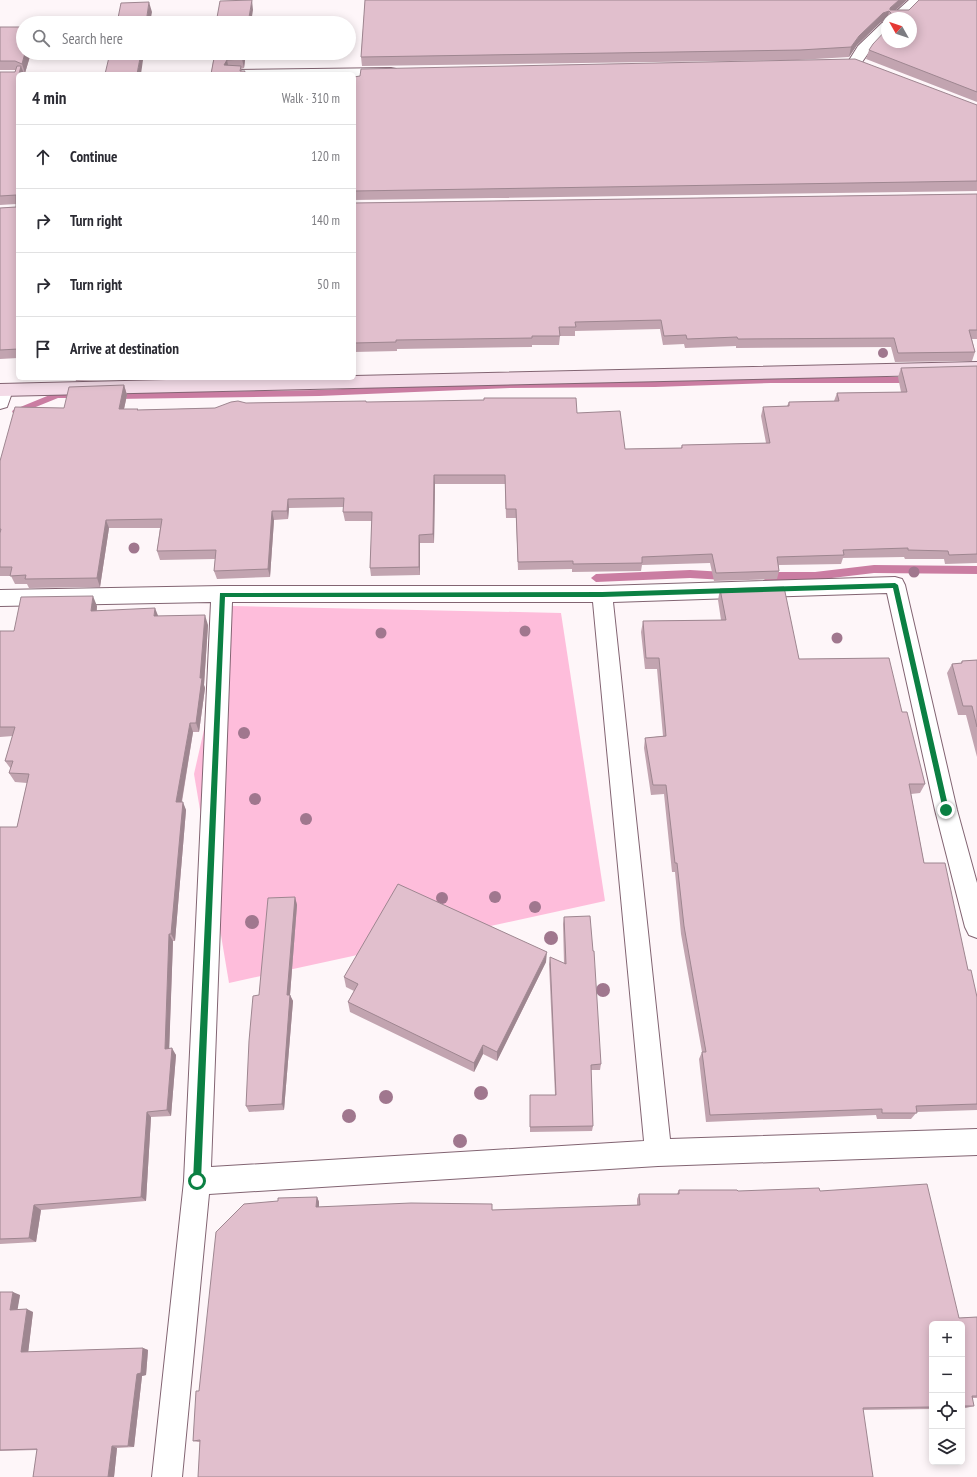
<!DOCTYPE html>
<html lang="en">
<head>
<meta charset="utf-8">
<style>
  :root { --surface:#fff; --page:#f2f2f3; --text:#2b2b33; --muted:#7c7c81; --line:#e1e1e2 }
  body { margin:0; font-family:"PT Sans Narrow",sans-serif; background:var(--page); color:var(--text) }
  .controls { position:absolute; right:12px; bottom:12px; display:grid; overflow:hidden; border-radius:6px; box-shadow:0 2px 10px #0003 }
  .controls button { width:36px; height:36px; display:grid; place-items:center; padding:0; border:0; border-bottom:1px solid var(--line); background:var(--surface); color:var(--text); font:20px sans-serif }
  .compass { position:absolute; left:881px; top:12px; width:36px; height:36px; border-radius:50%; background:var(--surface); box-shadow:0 2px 10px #0003; rotate:310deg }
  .stop { position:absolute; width:12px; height:12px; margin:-9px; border:3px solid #0b8043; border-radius:50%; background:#fff }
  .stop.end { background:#0b8043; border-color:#fff; box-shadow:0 1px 4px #0008 }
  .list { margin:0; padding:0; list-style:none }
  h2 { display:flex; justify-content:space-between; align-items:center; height:52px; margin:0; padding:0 16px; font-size:17px }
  h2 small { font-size:13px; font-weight:400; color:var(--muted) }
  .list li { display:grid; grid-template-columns:26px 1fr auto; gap:12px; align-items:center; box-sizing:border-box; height:64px; padding:0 16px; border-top:1px solid var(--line) }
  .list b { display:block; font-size:15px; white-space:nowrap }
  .list em { font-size:13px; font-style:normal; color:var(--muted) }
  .icon { flex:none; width:22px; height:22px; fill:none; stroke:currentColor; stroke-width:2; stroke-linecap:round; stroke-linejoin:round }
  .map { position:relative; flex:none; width:977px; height:1477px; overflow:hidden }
  .search { position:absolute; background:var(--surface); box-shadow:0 2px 10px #0003; left:16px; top:16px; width:340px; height:44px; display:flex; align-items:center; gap:10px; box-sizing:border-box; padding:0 14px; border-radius:22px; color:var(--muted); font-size:15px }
  .panel { position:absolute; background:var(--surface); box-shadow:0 2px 10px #0003; left:16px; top:72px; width:340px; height:308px; border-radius:6px }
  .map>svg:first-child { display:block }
  .green { fill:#febddb }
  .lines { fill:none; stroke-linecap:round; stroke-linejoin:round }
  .stream { fill:#ca7da2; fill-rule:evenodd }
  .street-casing { stroke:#826472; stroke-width:2 }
  .secondary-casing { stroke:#826472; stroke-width:2 }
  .street { fill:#fff; fill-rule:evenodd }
  .secondary { fill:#f3dbe7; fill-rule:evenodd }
  .tree { fill:#a0778e }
  .wall { fill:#c2a4b0 }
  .shaded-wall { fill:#9e8690 }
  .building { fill:#e1bfcd; stroke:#9e8690 }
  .route { fill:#0b8043 }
</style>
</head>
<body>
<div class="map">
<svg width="977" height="1477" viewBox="0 0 977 1477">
  <rect width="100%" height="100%" fill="#fef6f9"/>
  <!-- green -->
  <path class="green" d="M 232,606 L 561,613 L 605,901 L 229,983 L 194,774 Z"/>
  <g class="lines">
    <!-- stream -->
    <path class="stream" d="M 771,377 L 911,377 L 915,380 L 911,383 L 771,383 L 655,387 L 510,388 L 319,396 L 115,399 L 111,396 L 115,393 L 319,390 L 510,382 L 655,381 Z
      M 57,392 L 79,392 L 83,395 L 79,398 L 58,398 L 16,415 L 12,412 L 13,410 Z
      M 874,565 L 977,566 L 977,574 L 874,573 L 815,580 L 765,580 L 760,576 L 765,572 L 815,572 Z
      M 690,570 L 725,572 L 730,576 L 725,580 L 690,578 L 596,582 L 591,578 L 596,574 Z"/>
    <!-- street casing -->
    <g class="street-casing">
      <path id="street" d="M 909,0 L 924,0 L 905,18 L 889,18 Z
        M 887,22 L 887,34 L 869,52 L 860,65 L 855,66 L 850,65 L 848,62 L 858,46 L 882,23 Z
        M 391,68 L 396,69 L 398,72 L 396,75 L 354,77 L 354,74 L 227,74 L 229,71 L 234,70 Z
        M 4,384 L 10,385 L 13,390 L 7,407 L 0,409 L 0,385 Z
        M 895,577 L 902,579 L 905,585 L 957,810 L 977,883 L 977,938 L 969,935 L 965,927 L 935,810 L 887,593 L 613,602 L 670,1139 L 977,1129 L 977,1155 L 658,1166 L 209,1194 L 182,1477 L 152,1477 L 184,1181 L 211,602 L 0,606 L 0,590 L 222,586 L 602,586 ZM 232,602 L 593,602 L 644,1141 L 211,1167 Z"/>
    </g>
    <!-- secondary casing -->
    <g class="secondary-casing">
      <path id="secondary" d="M 977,362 L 977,374 L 0,396 L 0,384 L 249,378 L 354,378 L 354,376 Z"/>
    </g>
    <!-- street -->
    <use href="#street" class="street"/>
    <!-- secondary -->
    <use href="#secondary" class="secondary"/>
  </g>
  <!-- trees -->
  <g class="tree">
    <circle cx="883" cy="353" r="5"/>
    <circle cx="134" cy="548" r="5.5"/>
    <circle cx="914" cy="572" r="5.5"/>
    <circle cx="525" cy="631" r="5.5"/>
    <circle cx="381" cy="633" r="5.5"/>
    <circle cx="837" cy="638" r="5.5"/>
    <circle cx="244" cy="733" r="6"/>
    <circle cx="255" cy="799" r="6"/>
    <circle cx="306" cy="819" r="6"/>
    <circle cx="495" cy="897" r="6"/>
    <circle cx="442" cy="898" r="6"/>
    <circle cx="535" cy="907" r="6"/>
    <circle cx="252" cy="922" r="7"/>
    <circle cx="551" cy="938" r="7"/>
    <circle cx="603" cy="990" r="7"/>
    <circle cx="481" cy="1093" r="7"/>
    <circle cx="386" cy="1097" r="7"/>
    <circle cx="349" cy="1116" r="7"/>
    <circle cx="460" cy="1141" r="7"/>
  </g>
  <!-- wall -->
  <path class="wall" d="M 365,0 L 907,0 L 896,10 L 909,10 L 977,0 L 977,102 L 866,59 L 869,50 L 911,18 L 887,18 L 887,21 L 881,22 L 857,45 L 849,57 L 798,60 L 362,66 L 361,57 Z
    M 0,27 L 23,53 L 31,53 L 25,73 L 23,72 L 24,74 L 18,74 L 18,358 L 0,359 L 0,208 L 16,207 L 16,204 L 0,205 L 0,72 L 15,72 L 15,70 L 0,70 Z
    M 213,53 L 246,53 L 244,68 L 241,69 L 242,71 L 211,74 L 214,55 Z
    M 354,77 L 977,105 L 977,191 L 354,200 Z
    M 977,194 L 977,339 L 972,339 L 975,352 L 972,361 L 895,362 L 891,347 L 736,348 L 736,346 L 685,348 L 684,344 L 663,345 L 660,329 L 575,331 L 575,336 L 560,336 L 559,345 L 532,345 L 532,347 L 397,349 L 397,351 L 354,352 L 354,203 Z
    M 977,366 L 977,563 L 945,564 L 944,559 L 905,559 L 904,557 L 843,558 L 841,564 L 779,565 L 779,571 L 777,579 L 714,581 L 710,563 L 642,565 L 641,571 L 572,572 L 572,569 L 518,570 L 516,518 L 506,518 L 505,484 L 435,484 L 434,543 L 420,543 L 420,575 L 371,576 L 370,568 L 372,521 L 345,521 L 343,512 L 344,507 L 289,508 L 288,519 L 274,520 L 270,577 L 217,579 L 214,571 L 215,559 L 160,560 L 157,551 L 160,528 L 109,528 L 100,587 L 29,588 L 27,584 L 15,584 L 11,576 L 0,576 L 0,461 L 64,408 L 124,385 L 127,395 L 124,409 L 138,410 L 215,408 L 246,403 L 367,402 L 577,413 L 625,449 L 681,448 L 682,445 L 766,443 L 761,416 L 763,407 L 787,406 L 789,402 L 834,401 L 837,393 L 901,392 L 898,377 L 901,368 Z
    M 75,378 L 131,378 L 130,379 L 76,381 Z
    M 720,589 L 799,659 L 902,712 L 925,784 L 920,793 L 911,794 L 924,863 L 968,970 L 977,997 L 977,1110 L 917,1112 L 911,1119 L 877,1119 L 876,1115 L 706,1122 L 699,1059 L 702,1052 L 681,934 L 675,872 L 672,872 L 664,794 L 651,795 L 644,748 L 645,738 L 663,736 L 657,669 L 645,669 L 641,632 L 643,621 L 721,620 L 718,600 Z
    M 97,606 L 97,611 L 158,616 L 208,625 L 204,685 L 205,688 L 199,732 L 193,732 L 182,802 L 186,810 L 175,941 L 173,941 L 169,1048 L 176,1055 L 171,1116 L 151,1117 L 146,1201 L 41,1210 L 36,1242 L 0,1244 L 0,827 L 17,827 L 27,783 L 15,782 L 9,773 L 11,769 L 5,761 L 13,736 L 0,737 L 0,631 L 14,631 Z
    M 977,660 L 977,757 L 966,715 L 958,715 L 947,673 L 952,664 L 961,663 L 962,661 Z
    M 295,897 L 297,905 L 290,995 L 293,1001 L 284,1110 L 249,1112 L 246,1106 Z
    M 564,917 L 601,1064 L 600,1070 L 591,1070 L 593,1126 L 592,1131 L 530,1132 L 530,1095 L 555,1095 L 549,964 L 550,957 L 564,964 L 563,924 Z
    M 546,962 L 497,1061 L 483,1054 L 474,1072 L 350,1012 L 348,1002 L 354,991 L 346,987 L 344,977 Z
    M 679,1190 L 738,1191 L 820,1191 L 959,1318 L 977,1317 L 977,1398 L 972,1398 L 974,1406 L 966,1408 L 962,1408 L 962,1324 L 932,1324 L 932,1409 L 864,1410 L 198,1442 L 193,1441 L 199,1391 L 317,1197 L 319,1202 L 319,1207 L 492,1210 L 637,1205 L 637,1199 L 639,1194 L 677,1194 Z
    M 0,1292 L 20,1295 L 17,1309 L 33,1312 L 28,1352 L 143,1348 L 148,1350 L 146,1375 L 142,1376 L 134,1447 L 117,1448 L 114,1477 L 33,1477 L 37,1450 L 0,1451 Z"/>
  <!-- shaded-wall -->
  <path class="shaded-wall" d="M 252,0 L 253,10 L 251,23 L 248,23 Z
    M 899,0 L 907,0 L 891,14 L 890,8 Z
    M 149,2 L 152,12 L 150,23 L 146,23 Z
    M 889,11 L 887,21 L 881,22 L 857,45 L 849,57 L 851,47 L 859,36 L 883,13 Z
    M 25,53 L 31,53 L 25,73 L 22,64 Z
    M 141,53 L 144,53 L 141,74 L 137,74 Z
    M 243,53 L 246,53 L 244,68 L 242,59 Z
    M 227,60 L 229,70 L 224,65 Z
    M 21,66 L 24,74 L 19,74 Z
    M 124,385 L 127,395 L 122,418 L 119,409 Z
    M 434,475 L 435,484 L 434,543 L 433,534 Z
    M 288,499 L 289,508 L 288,519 L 287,511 Z
    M 272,511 L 274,520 L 270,577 L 268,569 Z
    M 106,520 L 109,528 L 100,587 L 97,578 Z
    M 419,535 L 420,543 L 420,575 L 419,567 Z
    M 93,596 L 97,606 L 95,621 L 91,611 Z
    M 155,608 L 159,618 L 154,616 Z
    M 205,615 L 208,625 L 204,685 L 205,688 L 199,732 L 196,723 L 200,678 Z
    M 190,723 L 193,732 L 180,811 L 176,802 Z
    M 183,802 L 186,810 L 175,941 L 171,934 Z
    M 295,897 L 297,905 L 290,995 L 293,1001 L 284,1110 L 282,1104 L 287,995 Z
    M 169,934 L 173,941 L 169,1055 L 165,1049 Z
    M 547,952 L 546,962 L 497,1061 L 497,1052 Z
    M 483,1045 L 483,1054 L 474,1072 L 474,1063 Z
    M 172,1048 L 176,1055 L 171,1116 L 167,1110 Z
    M 147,1112 L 151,1117 L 146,1201 L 141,1197 Z
    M 317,1197 L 319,1202 L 319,1212 L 316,1207 Z
    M 34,1205 L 41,1210 L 36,1242 L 29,1238 Z
    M 13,1292 L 20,1295 L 17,1313 L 10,1310 Z
    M 27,1309 L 33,1312 L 28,1354 L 21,1352 Z
    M 143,1348 L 148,1350 L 146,1375 L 142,1376 L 134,1447 L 128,1446 L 137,1374 Z
    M 112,1446 L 117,1448 L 114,1477 L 108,1477 Z"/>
  <!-- building -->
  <path class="building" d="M 252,0 L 248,23 L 216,23 L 220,1 Z
    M 365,0 L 899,0 L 890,8 L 890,10 L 909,10 L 919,0 L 977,0 L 977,92 L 869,50 L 873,44 L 887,29 L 887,42 L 911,42 L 911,18 L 891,18 L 891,13 L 889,11 L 883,13 L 859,36 L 851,47 L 800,50 L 361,57 Z
    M 149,2 L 146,23 L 117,23 L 121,3 Z
    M 0,27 L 23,27 L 23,53 L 25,53 L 22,64 L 15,61 L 0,61 Z
    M 110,53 L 141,53 L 137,74 L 105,74 Z
    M 215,53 L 243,53 L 242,59 L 227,60 L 224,65 L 241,66 L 240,71 L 245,71 L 244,74 L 211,74 Z
    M 855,59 L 977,105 L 977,181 L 354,191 L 354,77 L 360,76 L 361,69 Z
    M 17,66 L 21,66 L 19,74 L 18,74 L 18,349 L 0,350 L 0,208 L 16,207 L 16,195 L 0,196 L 0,72 L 15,72 Z
    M 977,194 L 977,330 L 969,330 L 975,352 L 898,353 L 894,338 L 738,339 L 737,337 L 687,339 L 686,335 L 664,336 L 661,320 L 575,322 L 576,327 L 559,327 L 560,336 L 532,336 L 532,338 L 396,340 L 396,342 L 354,343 L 354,203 Z
    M 977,366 L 977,554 L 949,555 L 948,551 L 908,550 L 908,548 L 843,550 L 844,555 L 777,557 L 779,571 L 716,573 L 712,554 L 642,557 L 642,563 L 573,564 L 573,561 L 518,562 L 516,509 L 506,509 L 505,475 L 434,475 L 433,534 L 419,535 L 419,567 L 370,568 L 372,512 L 343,512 L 344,498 L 288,499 L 287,511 L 272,511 L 268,569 L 214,571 L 216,550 L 157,551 L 162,519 L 106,520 L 97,578 L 25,579 L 26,575 L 10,576 L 12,567 L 0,567 L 0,533 L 1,529 L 0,529 L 0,461 L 15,407 L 64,408 L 69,387 L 124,385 L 119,409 L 138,409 L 137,410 L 215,408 L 231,402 L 238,401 L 246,403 L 366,401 L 366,402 L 484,400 L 484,398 L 576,398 L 577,413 L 620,411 L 625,449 L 682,448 L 682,445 L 770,443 L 763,407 L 789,406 L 789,402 L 839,401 L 837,393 L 907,392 L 901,368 Z
    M 784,587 L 799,659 L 889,658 L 902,712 L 907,712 L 925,784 L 909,784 L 924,863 L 945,863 L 968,970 L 971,970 L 977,997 L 977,1104 L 916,1106 L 917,1113 L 882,1113 L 882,1109 L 710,1115 L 702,1052 L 706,1052 L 684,926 L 677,863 L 675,863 L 666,785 L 653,785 L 645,738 L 666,736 L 659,658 L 646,658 L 643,621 L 726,620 L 720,589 Z
    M 93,596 L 91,611 L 155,608 L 154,616 L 205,615 L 200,678 L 202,678 L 196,723 L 190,723 L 176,802 L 183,802 L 171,934 L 169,934 L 165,1049 L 172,1048 L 167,1110 L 147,1112 L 141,1197 L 34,1205 L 29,1238 L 0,1239 L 0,827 L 17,827 L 29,774 L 9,773 L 13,761 L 5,761 L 15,727 L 0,727 L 0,631 L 14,631 L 21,597 Z
    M 977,660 L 977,727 L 972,706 L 963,706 L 952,664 L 962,663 L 962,661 Z
    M 398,884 L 547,952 L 497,1052 L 483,1045 L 474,1063 L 348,1002 L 358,984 L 344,977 Z
    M 295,897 L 287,995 L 290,995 L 282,1104 L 246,1106 L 249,1041 L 253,996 L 259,995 L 268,898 Z
    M 590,916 L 593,951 L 594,951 L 601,1064 L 591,1065 L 593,1126 L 530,1127 L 530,1095 L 556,1095 L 550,957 L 566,964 L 564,917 Z
    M 927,1184 L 959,1318 L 977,1317 L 977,1396 L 972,1396 L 974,1406 L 962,1406 L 962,1324 L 932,1324 L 932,1407 L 863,1408 L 873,1477 L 198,1477 L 200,1440 L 193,1441 L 196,1391 L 199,1391 L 216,1232 L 244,1204 L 278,1201 L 278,1198 L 317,1197 L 316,1207 L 411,1203 L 492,1204 L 492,1210 L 640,1205 L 639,1194 L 679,1194 L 679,1190 L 737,1190 L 738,1191 L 819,1188 L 820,1191 Z
    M 0,1292 L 13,1292 L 10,1310 L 27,1309 L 21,1352 L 143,1348 L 141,1373 L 137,1374 L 128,1446 L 112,1446 L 108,1477 L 33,1477 L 37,1449 L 0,1450 Z"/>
  <!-- route -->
  <path class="route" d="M 895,583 L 898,585 L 949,810 L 946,813 L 943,810 L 893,588 L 602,597 L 225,597 L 201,1181 L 199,1184 L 194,1184 L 193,1181 L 220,593 L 602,592 Z"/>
</svg>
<div class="controls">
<button>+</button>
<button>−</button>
<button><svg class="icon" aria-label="locate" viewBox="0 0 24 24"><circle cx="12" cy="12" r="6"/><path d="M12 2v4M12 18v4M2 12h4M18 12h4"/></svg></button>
<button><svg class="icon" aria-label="layers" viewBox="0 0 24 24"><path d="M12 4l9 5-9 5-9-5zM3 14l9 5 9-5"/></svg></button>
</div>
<svg class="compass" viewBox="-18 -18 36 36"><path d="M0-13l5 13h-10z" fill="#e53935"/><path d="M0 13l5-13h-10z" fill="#7c7c81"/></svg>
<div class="stop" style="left:197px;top:1181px"></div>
<div class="stop end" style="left:946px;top:810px"></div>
<div class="search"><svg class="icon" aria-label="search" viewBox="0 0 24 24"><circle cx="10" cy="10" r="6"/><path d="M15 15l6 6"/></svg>Search here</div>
<section class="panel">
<h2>4 min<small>Walk · 310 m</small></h2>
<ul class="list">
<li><svg class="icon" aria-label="ahead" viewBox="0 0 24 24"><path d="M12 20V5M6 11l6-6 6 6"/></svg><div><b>Continue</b></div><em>120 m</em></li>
<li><svg class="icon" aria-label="right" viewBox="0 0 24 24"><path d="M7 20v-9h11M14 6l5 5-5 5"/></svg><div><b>Turn right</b></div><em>140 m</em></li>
<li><svg class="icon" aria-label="right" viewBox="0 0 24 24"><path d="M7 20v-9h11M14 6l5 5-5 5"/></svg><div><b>Turn right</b></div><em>50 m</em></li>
<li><svg class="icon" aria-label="arrive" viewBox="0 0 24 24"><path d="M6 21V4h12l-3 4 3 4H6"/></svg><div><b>Arrive at destination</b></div></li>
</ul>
</section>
</div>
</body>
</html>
